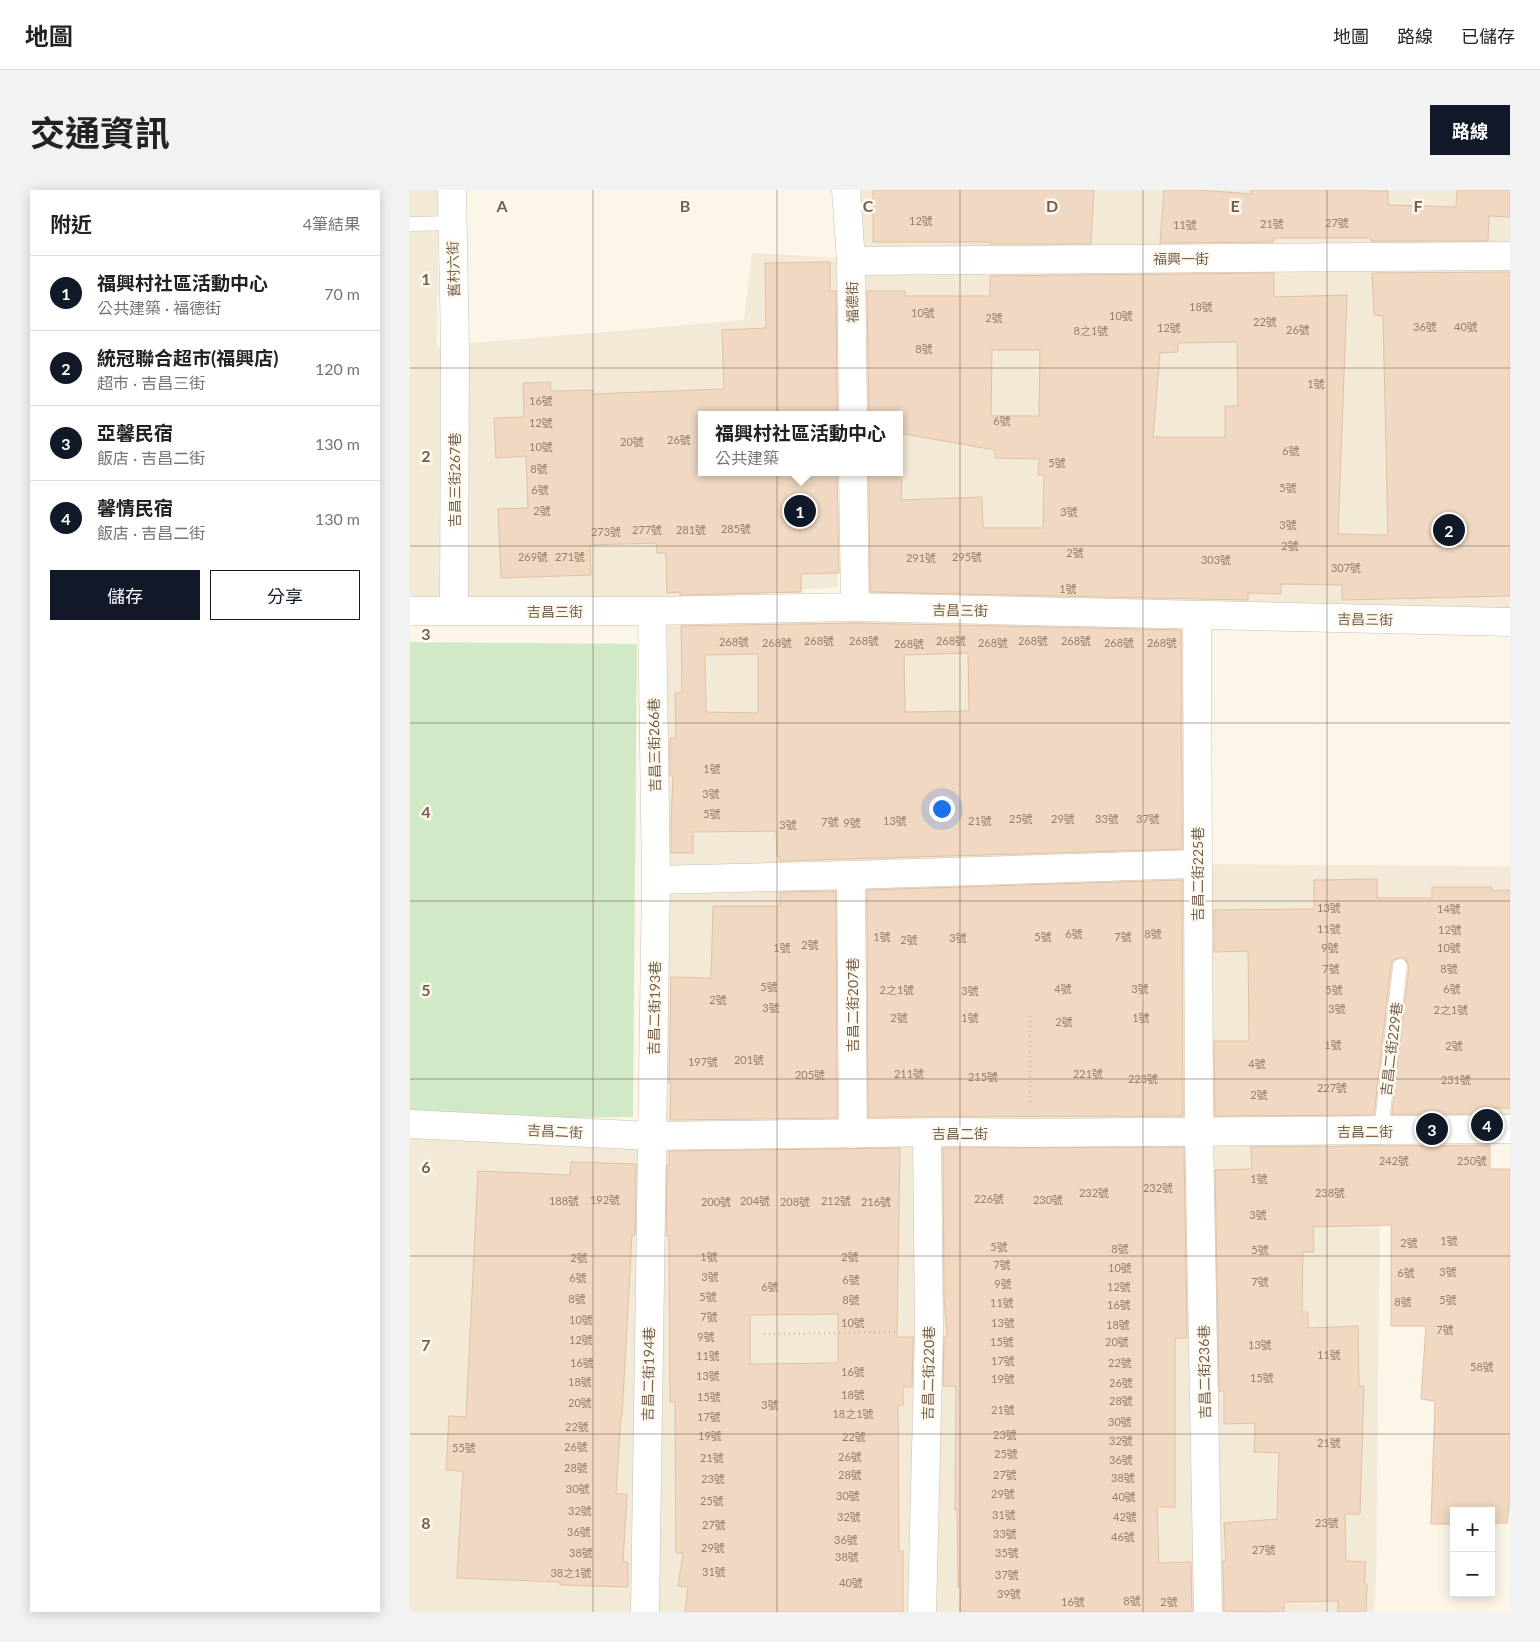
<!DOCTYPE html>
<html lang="zh-TW">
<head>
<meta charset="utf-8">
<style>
  :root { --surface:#fff; --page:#f2f2f2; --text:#222; --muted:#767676; --line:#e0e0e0; --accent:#111827 }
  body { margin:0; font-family:Lato,"Noto Sans TC",sans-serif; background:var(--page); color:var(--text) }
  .controls { position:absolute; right:15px; bottom:15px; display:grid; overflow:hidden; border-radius:0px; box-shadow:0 2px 12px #0003 }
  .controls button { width:45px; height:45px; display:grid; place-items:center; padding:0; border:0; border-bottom:1px solid var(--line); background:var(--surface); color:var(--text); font:25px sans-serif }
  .you { position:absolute; left:531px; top:618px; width:18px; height:18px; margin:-12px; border:4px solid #fff; border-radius:50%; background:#1a73e8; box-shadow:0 0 0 8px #1a73e833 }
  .badge { display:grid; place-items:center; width:32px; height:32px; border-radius:50%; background:var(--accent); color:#fff; font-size:16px; font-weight:700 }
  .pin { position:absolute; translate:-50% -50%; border:2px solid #fff; box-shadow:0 1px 5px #0006 }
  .popup { position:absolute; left:288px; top:221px; width:205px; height:65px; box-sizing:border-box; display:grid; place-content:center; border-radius:0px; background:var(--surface); filter:drop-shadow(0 1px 4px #0005); font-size:16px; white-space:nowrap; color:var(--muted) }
  .popup b { font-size:19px; color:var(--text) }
  .popup::after { content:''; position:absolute; left:50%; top:100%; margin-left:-10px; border:10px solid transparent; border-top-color:var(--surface) }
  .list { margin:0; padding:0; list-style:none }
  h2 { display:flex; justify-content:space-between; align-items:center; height:65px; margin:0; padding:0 20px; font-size:21px }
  h2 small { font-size:16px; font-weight:400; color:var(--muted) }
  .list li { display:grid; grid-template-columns:32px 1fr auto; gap:15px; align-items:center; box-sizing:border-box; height:75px; padding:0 20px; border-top:1px solid var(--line) }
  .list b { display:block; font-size:19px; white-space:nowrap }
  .list p { margin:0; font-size:16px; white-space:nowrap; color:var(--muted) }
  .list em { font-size:16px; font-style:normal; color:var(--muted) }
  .actions { display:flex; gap:10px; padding:15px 20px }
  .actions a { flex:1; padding:11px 0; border:1px solid var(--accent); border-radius:0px; text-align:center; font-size:18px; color:var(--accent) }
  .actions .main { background:var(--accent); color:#fff }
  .map { position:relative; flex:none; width:1100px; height:1422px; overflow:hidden; border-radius:0px }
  header { display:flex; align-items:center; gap:30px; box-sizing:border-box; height:70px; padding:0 25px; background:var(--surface); border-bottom:1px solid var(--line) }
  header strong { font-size:24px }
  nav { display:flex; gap:28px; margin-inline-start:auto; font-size:18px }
  .intro { display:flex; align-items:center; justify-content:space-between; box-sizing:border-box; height:120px; padding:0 30px }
  h1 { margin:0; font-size:35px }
  .button { padding:12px 22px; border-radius:0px; background:var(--accent); color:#fff; font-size:18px; font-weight:700 }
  main { display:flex; gap:30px; padding:0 30px }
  aside { flex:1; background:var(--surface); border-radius:0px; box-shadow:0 2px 12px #0003 }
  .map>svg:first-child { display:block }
  .residential { fill:#f3e9d7 }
  .green { fill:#d2e9c7 }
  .building { fill:#f0d8c2; stroke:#e2c0a3; fill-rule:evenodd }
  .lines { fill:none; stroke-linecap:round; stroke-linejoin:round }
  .service-casing { stroke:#cdbfaf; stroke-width:15 }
  .minor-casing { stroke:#cdbfaf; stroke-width:29 }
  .path { stroke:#d5bca4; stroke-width:3; stroke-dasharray:1 4; stroke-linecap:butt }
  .service { stroke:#fff; stroke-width:14 }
  .minor { stroke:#fff; stroke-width:28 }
  .grid { fill:none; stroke:#755f4d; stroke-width:1; stroke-opacity:0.55 }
  .labels { text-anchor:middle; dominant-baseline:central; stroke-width:5; stroke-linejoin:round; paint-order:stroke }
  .number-label { font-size:11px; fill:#947d6a }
  .street-label { font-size:14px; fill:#755f4d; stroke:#fefaef }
  .grid-label { font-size:16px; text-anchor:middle; font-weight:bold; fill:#755f4d; stroke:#fefaef; stroke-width:5; stroke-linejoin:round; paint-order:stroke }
</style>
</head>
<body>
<header>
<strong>地圖</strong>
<nav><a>地圖</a><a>路線</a><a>已儲存</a></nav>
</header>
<div class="intro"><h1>交通資訊</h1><a class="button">路線</a></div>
<main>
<aside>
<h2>附近<small>4筆結果</small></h2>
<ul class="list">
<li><span class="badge">1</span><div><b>福興村社區活動中心</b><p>公共建築 · 福德街</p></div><em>70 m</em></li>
<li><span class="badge">2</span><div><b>統冠聯合超市(福興店)</b><p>超市 · 吉昌三街</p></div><em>120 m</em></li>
<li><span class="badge">3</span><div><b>亞馨民宿</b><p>飯店 · 吉昌二街</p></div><em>130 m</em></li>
<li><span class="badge">4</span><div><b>馨情民宿</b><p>飯店 · 吉昌二街</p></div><em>130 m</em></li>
</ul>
<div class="actions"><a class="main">儲存</a><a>分享</a></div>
</aside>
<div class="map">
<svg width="1100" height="1422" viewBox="0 0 1100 1422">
  <rect width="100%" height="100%" fill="#fcf6e9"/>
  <!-- residential -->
  <path class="residential" d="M 0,0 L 29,0 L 27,156 L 334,130 L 342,63 L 429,68 L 429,225 L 291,225 L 291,282 L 428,282 L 428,397 L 232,412 L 0,409 Z
    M 436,0 L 1100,0 L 1100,432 L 787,425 L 787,674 L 1100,676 L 1100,930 L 971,941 L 966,1394 L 964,1422 L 0,1422 L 0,932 L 230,934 L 242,421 L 444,417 L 443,282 L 489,282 L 489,225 L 443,225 Z"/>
  <!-- green -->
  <path class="green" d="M 0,452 L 227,454 L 223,927 L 0,930 Z"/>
  <!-- building -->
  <path class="building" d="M 463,0 L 684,0 L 681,54 L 580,54 L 580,52 L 463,52 Z
    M 754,0 L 788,0 L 842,4 L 841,0 L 960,0 L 960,1 L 978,1 L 978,15 L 1046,17 L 1047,0 L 1100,0 L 1100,27 L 1079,26 L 1078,51 L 961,51 L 961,48 L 863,48 L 863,52 L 750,53 Z
    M 420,72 L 420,101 L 426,101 L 427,225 L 291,225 L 291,285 L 348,282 L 427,282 L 429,383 L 391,384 L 391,402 L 270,405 L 270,402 L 257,403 L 256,363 L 247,363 L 246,353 L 180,355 L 181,385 L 91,388 L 88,319 L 118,318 L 116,266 L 86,268 L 84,228 L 114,227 L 113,193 L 140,192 L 141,201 L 183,200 L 183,204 L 314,199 L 312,140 L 356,138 L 355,73 Z
    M 1100,82 L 1100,406 L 932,410 L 932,395 L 871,394 L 871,404 L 838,403 L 838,410 L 460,402 L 459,282 L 492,282 L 491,310 L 572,307 L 573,338 L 633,338 L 634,285 L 628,285 L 629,269 L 585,268 L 585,260 L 489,243 L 489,225 L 459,225 L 457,101 L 495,101 L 495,106 L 580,106 L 580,86 L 864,83 L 864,107 L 937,105 L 928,344 L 978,345 L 973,126 L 964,125 L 962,83 ZM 827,152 L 828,216 L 815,216 L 815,247 L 743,247 L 750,163 L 768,162 L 768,153 ZM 582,160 L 630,160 L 629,226 L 581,226 Z
    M 445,433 L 771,440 L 772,659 L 370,671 L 370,667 L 367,667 L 366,641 L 283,642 L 283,663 L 261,663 L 261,632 L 263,586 L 260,586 L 260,548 L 266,548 L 265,503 L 272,503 L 271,436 ZM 558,463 L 559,521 L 495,522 L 494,465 ZM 348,464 L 348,523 L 296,522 L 295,465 Z
    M 967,689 L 967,708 L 1022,708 L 1022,697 L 1082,697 L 1082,701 L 1100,700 L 1100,918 L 1079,918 L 1079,924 L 982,924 L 999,777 L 996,769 L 991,767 L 983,770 L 981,775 L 964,925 L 805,926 L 804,851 L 839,851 L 838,761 L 804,762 L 804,720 L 904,719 L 904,690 Z
    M 772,690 L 773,926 L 458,927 L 457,700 Z
    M 426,701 L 427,928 L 260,930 L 261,893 L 259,893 L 261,787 L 301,788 L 303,716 L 370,716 L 370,702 Z
    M 1080,955 L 1080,979 L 1100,979 L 1100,1309 L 1097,1333 L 1081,1333 L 1081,1321 L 1044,1321 L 1044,1334 L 1021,1334 L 1025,1211 L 1011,1209 L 1016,1136 L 981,1136 L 981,1035 L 903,1037 L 904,1062 L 893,1062 L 892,1122 L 898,1122 L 898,1138 L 948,1136 L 949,1196 L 954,1196 L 950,1324 L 935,1324 L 936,1371 L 956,1372 L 954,1393 L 957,1394 L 956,1422 L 928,1422 L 928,1411 L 874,1412 L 874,1422 L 814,1421 L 813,1371 L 816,1371 L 814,1333 L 867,1329 L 869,1263 L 844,1262 L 845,1233 L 814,1234 L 814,1201 L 809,1201 L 805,980 L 842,979 L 841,957 Z
    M 774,957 L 777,1148 L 765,1148 L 765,1317 L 747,1317 L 749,1373 L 781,1372 L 782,1422 L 550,1422 L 551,1397 L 548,1397 L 547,1320 L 545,1320 L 546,1196 L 533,1196 L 534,1147 L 537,1147 L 534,1107 L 533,958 Z
    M 490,958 L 487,1147 L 503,1147 L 502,1197 L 493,1197 L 493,1215 L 488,1215 L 489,1361 L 493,1361 L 493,1422 L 275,1422 L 278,1397 L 268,1396 L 273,1363 L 266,1363 L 265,1212 L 260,1212 L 259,1046 L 256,1046 L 257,975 L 259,975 L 259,961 ZM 428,1124 L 428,1173 L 340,1174 L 340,1125 Z
    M 161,972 L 226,974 L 225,1045 L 222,1045 L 212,1226 L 211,1226 L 206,1304 L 217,1304 L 213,1372 L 218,1372 L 218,1397 L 150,1395 L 150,1392 L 47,1388 L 53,1281 L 36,1280 L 39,1226 L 56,1227 L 68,981 L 160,985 Z"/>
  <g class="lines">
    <!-- service casing -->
    <g class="service-casing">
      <path id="service" d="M 0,34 L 42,33
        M 971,941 L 990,776"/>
    </g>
    <!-- minor casing -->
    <g class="minor-casing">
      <path id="minor" d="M 42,0 L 45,158 L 44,421
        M 436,0 L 441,71 L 443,225
        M 441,71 L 1100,66
        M 443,282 L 445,417
        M 0,421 L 242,421 L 445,417 L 1100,432
        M 787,426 L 789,942 L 798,1422
        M 441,685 L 443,944
        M 246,690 L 441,685 L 787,674
        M 0,934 L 241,946 L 536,942 L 621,943 L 1100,939
        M 235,1422 L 246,690 L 242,421
        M 512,1422 L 519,1141 L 517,943"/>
    </g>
    <!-- path -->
    <path class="path" d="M 620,826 L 620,913
      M 354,1144 L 488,1142"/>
    <!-- service -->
    <use href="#service" class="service"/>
    <!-- minor -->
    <use href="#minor" class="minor"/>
  </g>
  <!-- grid -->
  <path class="grid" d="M 183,0 L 183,1422M 367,0 L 367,1422M 550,0 L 550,1422M 733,0 L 733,1422M 917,0 L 917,1422M 0,178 L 1100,178M 0,356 L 1100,356M 0,533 L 1100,533M 0,711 L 1100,711M 0,889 L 1100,889M 0,1066 L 1100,1066M 0,1244 L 1100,1244"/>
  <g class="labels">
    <!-- number labels -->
    <g class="number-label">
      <text x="511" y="30">12號</text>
      <text x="927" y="32">27號</text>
      <text x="862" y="33">21號</text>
      <text x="775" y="34">11號</text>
      <text x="791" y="116">18號</text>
      <text x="513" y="122">10號</text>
      <text x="711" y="125">10號</text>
      <text x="584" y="127">2號</text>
      <text x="855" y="131">22號</text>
      <text x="1015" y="136">36號</text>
      <text x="1056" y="136">40號</text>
      <text x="759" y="137">12號</text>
      <text x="888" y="139">26號</text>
      <text x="681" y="140">8之1號</text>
      <text x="514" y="158">8號</text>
      <text x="906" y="193">1號</text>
      <text x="131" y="210">16號</text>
      <text x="592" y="230">6號</text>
      <text x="131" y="232">12號</text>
      <text x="269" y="249">26號</text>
      <text x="222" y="251">20號</text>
      <text x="131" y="256">10號</text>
      <text x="881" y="260">6號</text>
      <text x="647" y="272">5號</text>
      <text x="129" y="278">8號</text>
      <text x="878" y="297">5號</text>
      <text x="130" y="299">6號</text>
      <text x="132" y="320">2號</text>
      <text x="659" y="321">3號</text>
      <text x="878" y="334">3號</text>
      <text x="326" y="338">285號</text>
      <text x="237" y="339">277號</text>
      <text x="281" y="339">281號</text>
      <text x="196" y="341">273號</text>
      <text x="880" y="355">2號</text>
      <text x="665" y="362">2號</text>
      <text x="123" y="366">269號</text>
      <text x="160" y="366">271號</text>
      <text x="557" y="366">295號</text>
      <text x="511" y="367">291號</text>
      <text x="806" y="369">303號</text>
      <text x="936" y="377">307號</text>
      <text x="658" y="398">1號</text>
      <text x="409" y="450">268號</text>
      <text x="454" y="450">268號</text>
      <text x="541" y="450">268號</text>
      <text x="623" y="450">268號</text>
      <text x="666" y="450">268號</text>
      <text x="324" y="451">268號</text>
      <text x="367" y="452">268號</text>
      <text x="583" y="452">268號</text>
      <text x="709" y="452">268號</text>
      <text x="752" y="452">268號</text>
      <text x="499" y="453">268號</text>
      <text x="302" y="578">1號</text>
      <text x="301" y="603">3號</text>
      <text x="302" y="623">5號</text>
      <text x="611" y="628">25號</text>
      <text x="653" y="628">29號</text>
      <text x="697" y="628">33號</text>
      <text x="738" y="628">37號</text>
      <text x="485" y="630">13號</text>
      <text x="570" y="630">21號</text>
      <text x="420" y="631">7號</text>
      <text x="442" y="632">9號</text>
      <text x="378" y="634">3號</text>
      <text x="919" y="717">13號</text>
      <text x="1039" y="718">14號</text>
      <text x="919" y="738">11號</text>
      <text x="1040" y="739">12號</text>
      <text x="664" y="743">6號</text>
      <text x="743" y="743">8號</text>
      <text x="472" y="746">1號</text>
      <text x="633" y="746">5號</text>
      <text x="713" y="746">7號</text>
      <text x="548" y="747">3號</text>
      <text x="499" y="749">2號</text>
      <text x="400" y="754">2號</text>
      <text x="372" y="757">1號</text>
      <text x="920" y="757">9號</text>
      <text x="1039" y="757">10號</text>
      <text x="921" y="778">7號</text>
      <text x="1039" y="778">8號</text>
      <text x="359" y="796">5號</text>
      <text x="653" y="798">4號</text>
      <text x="730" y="798">3號</text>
      <text x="1042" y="798">6號</text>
      <text x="487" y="799">2之1號</text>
      <text x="924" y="799">5號</text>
      <text x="560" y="800">3號</text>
      <text x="308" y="809">2號</text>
      <text x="361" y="817">3號</text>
      <text x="927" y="818">3號</text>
      <text x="1041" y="819">2之1號</text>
      <text x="489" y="827">2號</text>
      <text x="560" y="827">1號</text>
      <text x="731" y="827">1號</text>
      <text x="654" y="831">2號</text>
      <text x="923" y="854">1號</text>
      <text x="1044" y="855">2號</text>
      <text x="339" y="869">201號</text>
      <text x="293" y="871">197號</text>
      <text x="847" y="873">4號</text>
      <text x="499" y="883">211號</text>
      <text x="678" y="883">221號</text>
      <text x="400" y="884">205號</text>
      <text x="573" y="886">215號</text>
      <text x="733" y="888">223號</text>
      <text x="1046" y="889">231號</text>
      <text x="922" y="897">227號</text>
      <text x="849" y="904">2號</text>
      <text x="984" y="970">242號</text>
      <text x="1062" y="970">250號</text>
      <text x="849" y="988">1號</text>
      <text x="748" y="997">232號</text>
      <text x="684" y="1002">232號</text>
      <text x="920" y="1002">238號</text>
      <text x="579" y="1008">226號</text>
      <text x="195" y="1009">192號</text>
      <text x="638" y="1009">230號</text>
      <text x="154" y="1010">188號</text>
      <text x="345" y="1010">204號</text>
      <text x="426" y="1010">212號</text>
      <text x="306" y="1011">200號</text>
      <text x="385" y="1011">208號</text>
      <text x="466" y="1011">216號</text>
      <text x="848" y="1024">3號</text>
      <text x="1039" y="1050">1號</text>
      <text x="999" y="1052">2號</text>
      <text x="589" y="1056">5號</text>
      <text x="710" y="1058">8號</text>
      <text x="850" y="1059">5號</text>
      <text x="299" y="1066">1號</text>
      <text x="440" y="1066">2號</text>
      <text x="169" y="1067">2號</text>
      <text x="592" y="1074">7號</text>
      <text x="710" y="1077">10號</text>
      <text x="1038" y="1081">3號</text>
      <text x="996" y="1082">6號</text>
      <text x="300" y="1086">3號</text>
      <text x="168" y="1087">6號</text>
      <text x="441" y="1089">6號</text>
      <text x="850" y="1091">7號</text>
      <text x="593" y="1093">9號</text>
      <text x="360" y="1096">6號</text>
      <text x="709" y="1096">12號</text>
      <text x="298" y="1106">5號</text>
      <text x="167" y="1108">8號</text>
      <text x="441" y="1109">8號</text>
      <text x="1038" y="1109">5號</text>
      <text x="993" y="1111">8號</text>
      <text x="592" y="1112">11號</text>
      <text x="709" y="1114">16號</text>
      <text x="299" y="1126">7號</text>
      <text x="171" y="1129">10號</text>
      <text x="443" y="1132">10號</text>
      <text x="593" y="1132">13號</text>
      <text x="708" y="1134">18號</text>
      <text x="1035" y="1139">7號</text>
      <text x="296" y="1146">9號</text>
      <text x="171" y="1149">12號</text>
      <text x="592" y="1151">15號</text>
      <text x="707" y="1151">20號</text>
      <text x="850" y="1154">13號</text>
      <text x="919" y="1164">11號</text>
      <text x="298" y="1165">11號</text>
      <text x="593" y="1170">17號</text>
      <text x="172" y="1172">16號</text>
      <text x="710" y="1172">22號</text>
      <text x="1072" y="1176">58號</text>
      <text x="443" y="1181">16號</text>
      <text x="298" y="1185">13號</text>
      <text x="852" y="1187">15號</text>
      <text x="593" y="1188">19號</text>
      <text x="170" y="1191">18號</text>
      <text x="711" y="1192">26號</text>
      <text x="443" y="1204">18號</text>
      <text x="299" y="1206">15號</text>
      <text x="711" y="1210">28號</text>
      <text x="170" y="1212">20號</text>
      <text x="360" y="1214">3號</text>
      <text x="593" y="1219">21號</text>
      <text x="443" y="1223">18之1號</text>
      <text x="299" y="1226">17號</text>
      <text x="710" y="1231">30號</text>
      <text x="167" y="1236">22號</text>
      <text x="595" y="1244">23號</text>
      <text x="300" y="1245">19號</text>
      <text x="444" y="1246">22號</text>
      <text x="711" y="1250">32號</text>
      <text x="919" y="1252">21號</text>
      <text x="166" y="1256">26號</text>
      <text x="54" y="1257">55號</text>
      <text x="596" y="1263">25號</text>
      <text x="440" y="1266">26號</text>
      <text x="302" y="1267">21號</text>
      <text x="711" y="1269">36號</text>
      <text x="166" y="1277">28號</text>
      <text x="440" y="1284">28號</text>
      <text x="595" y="1284">27號</text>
      <text x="713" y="1287">38號</text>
      <text x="303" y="1288">23號</text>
      <text x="168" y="1298">30號</text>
      <text x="593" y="1303">29號</text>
      <text x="438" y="1305">30號</text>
      <text x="714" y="1306">40號</text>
      <text x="302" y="1310">25號</text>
      <text x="170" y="1320">32號</text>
      <text x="594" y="1324">31號</text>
      <text x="439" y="1326">32號</text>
      <text x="715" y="1326">42號</text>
      <text x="917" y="1332">23號</text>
      <text x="304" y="1334">27號</text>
      <text x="169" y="1341">36號</text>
      <text x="595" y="1343">33號</text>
      <text x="713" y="1346">46號</text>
      <text x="436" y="1349">36號</text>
      <text x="303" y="1357">29號</text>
      <text x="854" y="1359">27號</text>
      <text x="171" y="1362">38號</text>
      <text x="597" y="1362">35號</text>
      <text x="437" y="1366">38號</text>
      <text x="304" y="1381">31號</text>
      <text x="161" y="1382">38之1號</text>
      <text x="597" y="1384">37號</text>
      <text x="441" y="1392">40號</text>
      <text x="599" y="1403">39號</text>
      <text x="722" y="1410">8號</text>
      <text x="663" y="1411">16號</text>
      <text x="759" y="1411">2號</text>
    </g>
    <!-- street labels -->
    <g class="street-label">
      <text x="771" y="68">福興一街</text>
      <text transform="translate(43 79) rotate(-92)">舊村六街</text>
      <text transform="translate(442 112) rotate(-91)">福德街</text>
      <text transform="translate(44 290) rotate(-90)">吉昌三街267巷</text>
      <text transform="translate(550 420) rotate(1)">吉昌三街</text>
      <text x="145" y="421">吉昌三街</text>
      <text transform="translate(955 429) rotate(1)">吉昌三街</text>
      <text transform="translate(244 555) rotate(-91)">吉昌三街266巷</text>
      <text transform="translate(787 684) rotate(-90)">吉昌二街225巷</text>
      <text transform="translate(442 815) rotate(-90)">吉昌二街207巷</text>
      <text transform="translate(244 818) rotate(-89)">吉昌二街193巷</text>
      <text transform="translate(981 859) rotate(-83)">吉昌二街229巷</text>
      <text transform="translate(145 941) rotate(3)">吉昌二街</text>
      <text x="955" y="941">吉昌二街</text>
      <text x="550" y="943">吉昌二街</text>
      <text transform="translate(794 1182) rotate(-91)">吉昌二街236巷</text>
      <text transform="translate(518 1183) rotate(-89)">吉昌二街220巷</text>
      <text transform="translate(238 1184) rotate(-89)">吉昌二街194巷</text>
    </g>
  </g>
  <g class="grid-label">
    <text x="92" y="22">A</text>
    <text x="275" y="22">B</text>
    <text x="458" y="22">C</text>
    <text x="642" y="22">D</text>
    <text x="825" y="22">E</text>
    <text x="1008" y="22">F</text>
    <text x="16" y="95">1</text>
    <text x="16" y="272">2</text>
    <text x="16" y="450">3</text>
    <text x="16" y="628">4</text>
    <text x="16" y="806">5</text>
    <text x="16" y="983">6</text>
    <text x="16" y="1161">7</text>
    <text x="16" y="1339">8</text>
  </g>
</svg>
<div class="controls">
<button>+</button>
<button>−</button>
</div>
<div class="you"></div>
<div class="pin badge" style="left:390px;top:321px">1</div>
<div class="popup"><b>福興村社區活動中心</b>公共建築</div>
<div class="pin badge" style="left:1039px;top:340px">2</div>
<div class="pin badge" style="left:1022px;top:939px">3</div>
<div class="pin badge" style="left:1077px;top:935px">4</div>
</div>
</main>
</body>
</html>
